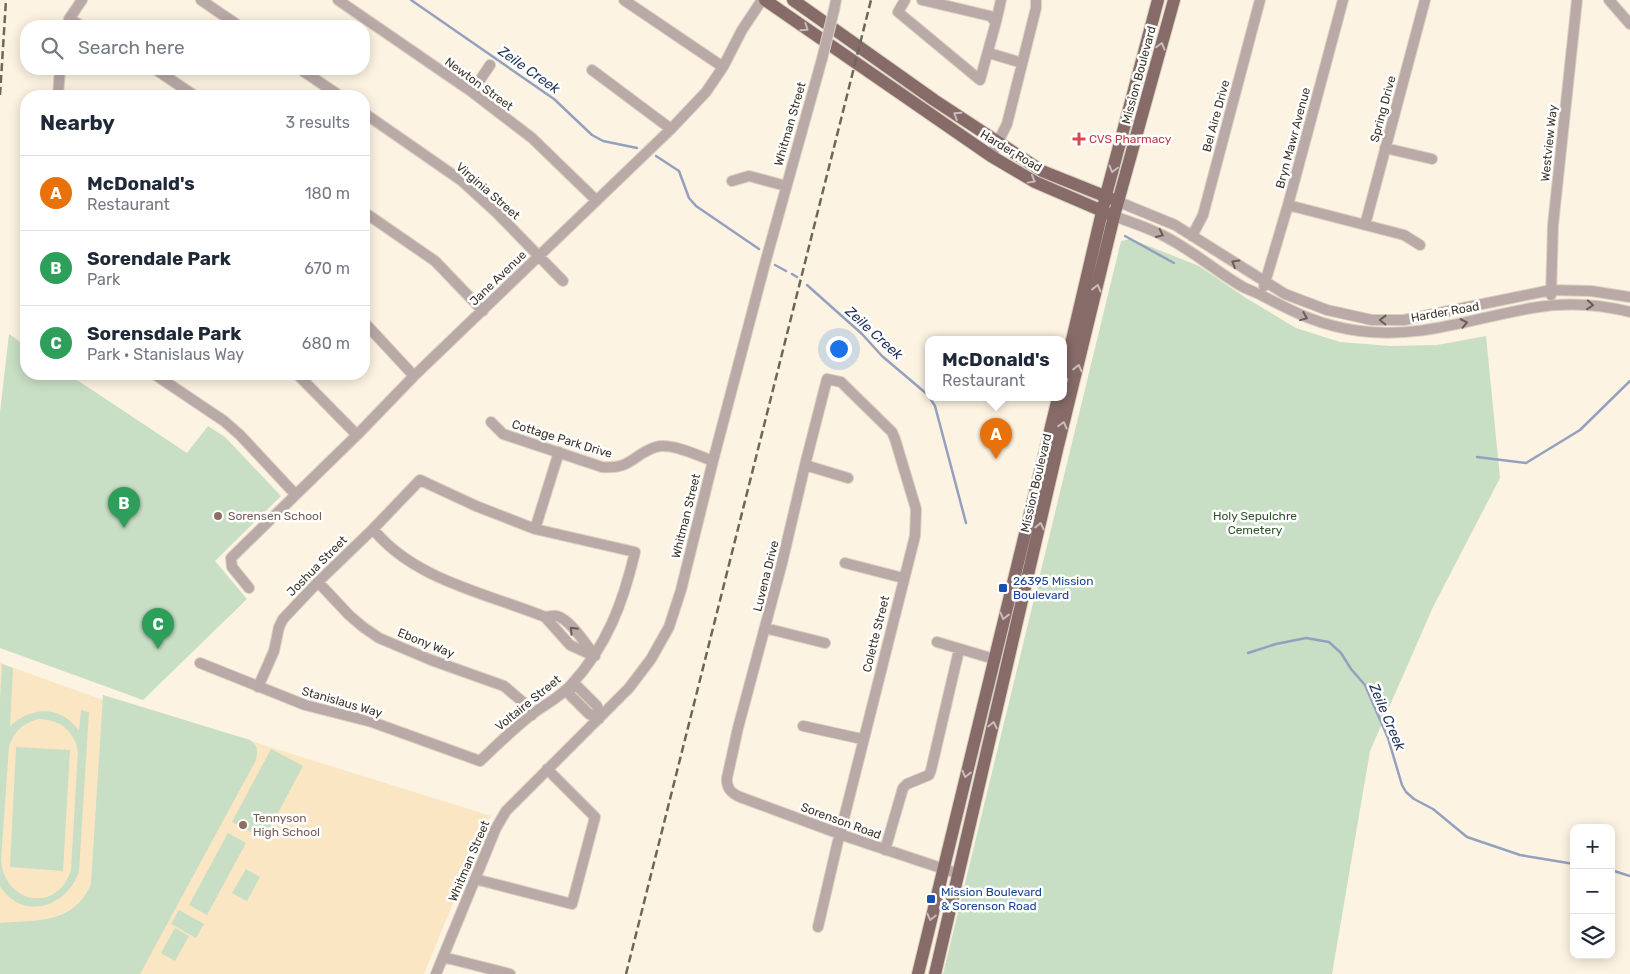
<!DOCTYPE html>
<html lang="en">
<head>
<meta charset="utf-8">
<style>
  :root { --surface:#fff; --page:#f6f6f7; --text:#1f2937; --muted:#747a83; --line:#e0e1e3; --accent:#c8410b }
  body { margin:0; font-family:Rubik,sans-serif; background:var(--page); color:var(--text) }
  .controls { position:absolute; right:15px; bottom:15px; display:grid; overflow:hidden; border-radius:10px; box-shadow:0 2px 12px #0003 }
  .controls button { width:45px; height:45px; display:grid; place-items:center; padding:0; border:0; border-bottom:1px solid var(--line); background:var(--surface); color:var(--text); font:25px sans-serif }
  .you { position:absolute; left:838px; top:348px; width:18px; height:18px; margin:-12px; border:4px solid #fff; border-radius:50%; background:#1a73e8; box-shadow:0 0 0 8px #1a73e833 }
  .badge { display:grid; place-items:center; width:32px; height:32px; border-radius:50%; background:var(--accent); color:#fff; font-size:16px; font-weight:700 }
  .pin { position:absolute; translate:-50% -41px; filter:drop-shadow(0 1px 2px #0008) }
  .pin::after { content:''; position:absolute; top:26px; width:18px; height:15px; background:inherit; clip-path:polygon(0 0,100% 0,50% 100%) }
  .popup { position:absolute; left:925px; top:336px; width:142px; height:65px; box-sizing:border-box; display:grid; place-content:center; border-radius:10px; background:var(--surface); filter:drop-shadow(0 1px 4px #0005); font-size:16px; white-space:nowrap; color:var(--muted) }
  .popup b { font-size:19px; color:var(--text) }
  .popup::after { content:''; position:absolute; left:50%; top:100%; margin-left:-10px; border:10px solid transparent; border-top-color:var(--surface) }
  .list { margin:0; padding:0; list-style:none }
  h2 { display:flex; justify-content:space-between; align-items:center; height:65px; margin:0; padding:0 20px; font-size:21px }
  h2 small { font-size:16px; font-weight:400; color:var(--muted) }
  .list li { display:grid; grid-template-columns:32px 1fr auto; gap:15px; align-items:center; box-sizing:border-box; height:75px; padding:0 20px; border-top:1px solid var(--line) }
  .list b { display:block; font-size:19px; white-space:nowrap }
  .list p { margin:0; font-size:16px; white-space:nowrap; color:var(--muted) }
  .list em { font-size:16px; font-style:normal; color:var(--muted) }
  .icon { flex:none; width:28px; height:28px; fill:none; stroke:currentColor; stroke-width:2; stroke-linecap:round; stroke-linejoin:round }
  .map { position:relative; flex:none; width:1630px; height:974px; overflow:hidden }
  .search { position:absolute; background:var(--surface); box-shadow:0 2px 12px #0003; left:20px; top:20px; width:350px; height:55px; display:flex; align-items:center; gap:12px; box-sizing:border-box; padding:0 18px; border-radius:20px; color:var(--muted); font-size:19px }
  .panel { position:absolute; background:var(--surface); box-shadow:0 2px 12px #0003; left:20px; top:90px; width:350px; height:290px; border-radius:20px }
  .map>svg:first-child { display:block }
  .built { fill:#fae6c3 }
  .green { fill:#c8dec5; fill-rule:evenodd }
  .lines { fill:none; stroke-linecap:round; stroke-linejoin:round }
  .stream { stroke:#93a1bf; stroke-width:2.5 }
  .minor-casing { stroke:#dad1c1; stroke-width:12 }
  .major-casing { stroke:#dad1c1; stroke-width:14 }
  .minor { stroke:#b9a9a7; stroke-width:10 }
  .major { stroke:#866b68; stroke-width:12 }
  .rail { stroke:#6d665a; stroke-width:2.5; stroke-dasharray:8 4; stroke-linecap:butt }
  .minor-bridge-casing { stroke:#dad1c1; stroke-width:12; stroke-linecap:butt }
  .minor-bridge { stroke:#b9a9a7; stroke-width:10 }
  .oneway { stroke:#c9bcbb }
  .oneway2 { stroke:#685e56 }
  .health-dot { fill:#e0444e; stroke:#fff; stroke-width:2 }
  .education-dot { fill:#8d6e63; stroke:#fff; stroke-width:2 }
  .transit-dot { fill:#1a4fb4; stroke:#fff; stroke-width:2 }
  .labels { text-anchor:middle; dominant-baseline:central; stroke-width:5; stroke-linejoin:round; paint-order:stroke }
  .street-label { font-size:12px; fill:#3c362b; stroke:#fff }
  .health-label { font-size:12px; fill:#be3a42; stroke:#fff; text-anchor:start }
  .education-label { font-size:12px; fill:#785e54; stroke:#fff; text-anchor:start }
  .park-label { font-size:12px; fill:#31542c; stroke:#fff }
  .transit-label { font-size:12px; fill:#164399; stroke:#fff; text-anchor:start }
  .water-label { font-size:14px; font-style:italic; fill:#243660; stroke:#fff }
</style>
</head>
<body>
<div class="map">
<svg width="1630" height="974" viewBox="0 0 1630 974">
  <rect width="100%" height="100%" fill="#fdf3e2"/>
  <!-- built -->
  <path class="built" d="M 0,663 L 103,700 L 103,695 L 491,816 L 481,835 L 424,974 L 0,974 Z"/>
  <!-- green -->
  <path class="green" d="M 1131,239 L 1199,266 L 1246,298 L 1296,328 L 1340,342 L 1390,346 L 1437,345 L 1486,336 L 1500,478 L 1433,607 L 1370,751 L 1332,974 L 943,974 L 1121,241 Z
    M 9,334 L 26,346 L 26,374 L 68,374 L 187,453 L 208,426 L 225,437 L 281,496 L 215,561 L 247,599 L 143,700 L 0,648 L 0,412 Z
    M 2,664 L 13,668 L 10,726 C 32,706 61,705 79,731 L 81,710 L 89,712 L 79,871 C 68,907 22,922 0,886 L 0,700 ZM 38,719 C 59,719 74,730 78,751 L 71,870 C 58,913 5,905 1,860 L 9,747 C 14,731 22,724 38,719 Z
    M 103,695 L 250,740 C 258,745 258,751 256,760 L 140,974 L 0,974 L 0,923 C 38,920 74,924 91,884 Z
    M 16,747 L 70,750 L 63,871 L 10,867 Z
    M 271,749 L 303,766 L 264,839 L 232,822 Z
    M 228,833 L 246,843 L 207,915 L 189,905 Z
    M 246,869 L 260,877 L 247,901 L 232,893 Z
    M 179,910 L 204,924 L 196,938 L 171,924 Z
    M 175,928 L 189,936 L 175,961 L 161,953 Z"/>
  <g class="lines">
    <!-- stream -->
    <path class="stream" d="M 411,0 L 554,99 L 592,135 L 603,141 L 637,148
      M 656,156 L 679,171 L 689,198 L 696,206 L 759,249
      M 1125,236 L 1174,263
      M 775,265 L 786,271
      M 792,274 L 797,277
      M 807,285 L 862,334 L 882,356 L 928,395
      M 930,398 L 935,406 L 966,523
      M 1477,457 L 1526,463 L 1580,430 L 1630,381
      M 1248,653 L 1276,644 L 1306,638 L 1329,642 L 1341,653 L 1351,669 L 1365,685 L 1388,738 L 1402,785 L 1406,792 L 1414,799 L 1433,809 L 1467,837 L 1520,855 L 1574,864
      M 1611,870 L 1630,876"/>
    <!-- minor casing -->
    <g class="minor-casing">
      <path id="minor" d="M 201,0 L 239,26
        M 338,0 L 472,92 L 532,138 L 596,200
        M 624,0 L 723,67
        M 905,0 L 898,12 L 980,80 L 996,22 L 990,16 L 922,0
        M 1609,0 L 1630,24
        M 834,10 L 836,0
        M 69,19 L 82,26
        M 996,22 L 1001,0
        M 67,26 L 69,19 L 82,0
        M 989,53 L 1022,63
        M 155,69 L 195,96
        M 300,69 L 340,96
        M 592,70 L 671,129
        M 472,92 L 490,65
        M 58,96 L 60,69
        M 364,113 L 462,181 L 497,213 L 563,281
        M 1385,148 L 1432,159
        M 991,156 L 1007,124 L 1036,8 L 1036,0
        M 732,181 L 749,176 L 786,186
        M 1119,202 L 1175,225 L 1285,294 L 1327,310 L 1372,320 L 1404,320 L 1551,290 L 1591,291 L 1630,297
        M 1288,205 L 1404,235 L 1420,245
        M 364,212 L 435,261 L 483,311
        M 1114,216 C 1130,222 1146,227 1160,234 C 1190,248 1215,271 1243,287 C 1249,290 1255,292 1261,295 C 1295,313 1321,326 1360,331 C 1421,339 1473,318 1532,308 C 1565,302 1598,304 1630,312
        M 1365,225 L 1425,0
        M 1192,236 L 1203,215 L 1260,0
        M 1264,286 L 1288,205 L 1343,0
        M 1551,295 L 1553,225 L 1577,0
        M 364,322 L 414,376
        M 154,374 L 224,421 L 240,435 L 295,494
        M 297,374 L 357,435
        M 491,422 L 503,434 L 602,467 C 631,470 633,454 656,447 C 670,442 699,456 713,461
        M 805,465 L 848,478
        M 373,529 C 414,580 486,593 545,617 C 548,617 553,615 557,616 C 570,619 587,646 595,656
        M 535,529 L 559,452
        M 845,563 L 903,578
        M 318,582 L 349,615 L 363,627 L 379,638 L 431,660 L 504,686 L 524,703 L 532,715
        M 249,588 L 232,567 L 231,558 L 357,435 L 414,376 L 671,129 L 706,92 L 723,67 L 742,30 L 762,0
        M 545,617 L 570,645 L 594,656
        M 765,628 L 825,643
        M 937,642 L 994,659
        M 200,663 L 305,705 L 372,722 L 480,761 C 496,746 513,729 531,715 C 544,705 559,698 571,685 C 607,646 623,603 635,552 L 535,529 L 476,506 L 420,480 L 373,529 L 318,582 L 283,619 L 279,627 L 274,651 L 258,687
        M 570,686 L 578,687 L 597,706 L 599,719 L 589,714 L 570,695 Z
        M 803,726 L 862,739
        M 885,850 L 903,788 L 907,784 L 929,775 L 931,770 L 959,650
        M 475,879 L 572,904 L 595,817 L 547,769
        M 818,927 L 838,841 L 840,834 L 915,536 L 916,509 L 895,439 L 892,432 L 841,382 L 827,379 L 805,465 L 782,563 L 738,728 L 727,778 C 726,788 731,793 740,797 L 840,834 L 848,837 L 959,874
        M 443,957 L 510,974
        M 436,974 L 496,828 L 506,811 L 629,688 L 651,659 L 669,627 L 681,590 L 713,461 L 764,267 L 822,59"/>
    </g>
    <!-- major casing -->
    <g class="major-casing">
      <path id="major" d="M 765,0 L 991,156 L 1035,182 L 1114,216
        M 793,0 L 934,100 L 1042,171 L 1112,199
        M 1064,374 L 1106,195 L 1158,0
        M 918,974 L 1058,398
        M 935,974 L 1057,450 L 1114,216 L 1174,0"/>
    </g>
    <!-- minor -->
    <use href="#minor" class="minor"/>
    <!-- major -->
    <use href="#major" class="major"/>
    <!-- rail -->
    <path class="rail" d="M 0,95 L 6,0
      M 626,974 L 871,0"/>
    <!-- minor-bridge casing -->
    <g class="minor-bridge-casing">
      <path id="minor-bridge" d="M 822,59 L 834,10"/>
    </g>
    <!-- minor-bridge -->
    <use href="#minor-bridge" class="minor-bridge"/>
  </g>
  <!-- one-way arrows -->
  <defs><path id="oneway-chevron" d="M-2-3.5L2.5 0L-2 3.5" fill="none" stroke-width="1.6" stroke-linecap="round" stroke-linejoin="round" transform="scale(1.25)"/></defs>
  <g class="oneway">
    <use href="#oneway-chevron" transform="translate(805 28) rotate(34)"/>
    <use href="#oneway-chevron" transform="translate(1161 46) rotate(-75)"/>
    <use href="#oneway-chevron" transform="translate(957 115) rotate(-147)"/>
    <use href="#oneway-chevron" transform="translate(1113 169) rotate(105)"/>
    <use href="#oneway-chevron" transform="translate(1032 180) rotate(29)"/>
    <use href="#oneway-chevron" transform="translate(1097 288) rotate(-76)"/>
    <use href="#oneway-chevron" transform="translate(1078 368) rotate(-76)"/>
    <use href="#oneway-chevron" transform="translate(1063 425) rotate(-75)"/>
    <use href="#oneway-chevron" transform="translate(1040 526) rotate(-77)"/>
    <use href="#oneway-chevron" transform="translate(1004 616) rotate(104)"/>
    <use href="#oneway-chevron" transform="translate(993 725) rotate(-77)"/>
    <use href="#oneway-chevron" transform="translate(966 774) rotate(104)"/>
    <use href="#oneway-chevron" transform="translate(931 917) rotate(103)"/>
  </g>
  <g class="oneway2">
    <use href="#oneway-chevron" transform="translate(1160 234) rotate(25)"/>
    <use href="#oneway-chevron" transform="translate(1235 263) rotate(-149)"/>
    <use href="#oneway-chevron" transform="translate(1590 305) rotate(5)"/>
    <use href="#oneway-chevron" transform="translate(1304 317) rotate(22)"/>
    <use href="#oneway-chevron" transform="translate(1383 320) rotate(-179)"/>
    <use href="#oneway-chevron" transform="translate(1464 323) rotate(-12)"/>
    <use href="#oneway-chevron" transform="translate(573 630) rotate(-134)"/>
  </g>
  <!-- markers -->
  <path class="health-dot" d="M1076.5 131.5h5v5h5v5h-5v5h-5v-5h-5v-5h5z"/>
  <g class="education-dot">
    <circle cx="218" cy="516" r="5"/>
    <circle cx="243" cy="825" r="5"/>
  </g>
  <g class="transit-dot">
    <rect x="998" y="583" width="10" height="10" rx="2.5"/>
    <rect x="926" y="894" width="10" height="10" rx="2.5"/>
  </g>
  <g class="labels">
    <!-- street labels -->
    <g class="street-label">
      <text transform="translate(1139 75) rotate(-75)">Mission Boulevard</text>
      <text transform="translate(479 84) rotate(36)">Newton Street</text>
      <text transform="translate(1383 109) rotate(-75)">Spring Drive</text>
      <text transform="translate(1216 116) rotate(-75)">Bel Aire Drive</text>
      <text transform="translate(790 124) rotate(-74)">Whitman Street</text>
      <text transform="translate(1293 138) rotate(-75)">Bryn Mawr Avenue</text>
      <text transform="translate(1549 143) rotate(-84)">Westview Way</text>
      <text transform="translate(1011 151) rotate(31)">Harder Road</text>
      <text transform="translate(488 191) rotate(41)">Virginia Street</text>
      <text transform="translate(498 278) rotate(-44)">Jane Avenue</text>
      <text transform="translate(1445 312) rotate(-10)">Harder Road</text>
      <text transform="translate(562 439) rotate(17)">Cottage Park Drive</text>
      <text transform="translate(1036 483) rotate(-77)">Mission Boulevard</text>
      <text transform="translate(686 516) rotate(-76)">Whitman Street</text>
      <text transform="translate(317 566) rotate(-45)">Joshua Street</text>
      <text transform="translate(766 576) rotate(-76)">Luvena Drive</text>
      <text transform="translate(876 634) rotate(-76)">Colette Street</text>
      <text transform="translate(426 643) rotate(22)">Ebony Way</text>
      <text transform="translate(342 702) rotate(16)">Stanislaus Way</text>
      <text transform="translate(528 703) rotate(-39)">Voltaire Street</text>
      <text transform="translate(841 821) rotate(20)">Sorenson Road</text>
      <text transform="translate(469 861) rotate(-67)">Whitman Street</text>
    </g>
    <!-- health labels -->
    <g class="health-label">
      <text x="1089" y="139">CVS Pharmacy</text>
    </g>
    <!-- education labels -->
    <g class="education-label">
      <text x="228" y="516">Sorensen School</text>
      <text x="253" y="818">Tennyson<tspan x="253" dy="14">High School</tspan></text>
    </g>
    <!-- park labels -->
    <g class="park-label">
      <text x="1255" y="516">Holy Sepulchre<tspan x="1255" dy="14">Cemetery</tspan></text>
    </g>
    <!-- transit labels -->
    <g class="transit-label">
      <text x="1013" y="581">26395 Mission<tspan x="1013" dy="14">Boulevard</tspan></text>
      <text x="941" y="892">Mission Boulevard<tspan x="941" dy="14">&amp; Sorenson Road</tspan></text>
    </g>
    <!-- water labels -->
    <g class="water-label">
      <text transform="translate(529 70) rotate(35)">Zeile Creek</text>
      <text transform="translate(874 333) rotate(42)">Zeile Creek</text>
      <text transform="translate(1387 717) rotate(67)">Zeile Creek</text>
    </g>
  </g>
</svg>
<div class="controls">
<button>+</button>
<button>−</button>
<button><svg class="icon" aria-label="layers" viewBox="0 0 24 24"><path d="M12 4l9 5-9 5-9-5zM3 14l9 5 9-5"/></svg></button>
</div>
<div class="you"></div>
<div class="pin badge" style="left:996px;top:459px;background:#e8710a">A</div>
<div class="popup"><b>McDonald's</b>Restaurant</div>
<div class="pin badge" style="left:124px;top:528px;background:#2e9e5b">B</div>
<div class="pin badge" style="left:158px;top:649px;background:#2e9e5b">C</div>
<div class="search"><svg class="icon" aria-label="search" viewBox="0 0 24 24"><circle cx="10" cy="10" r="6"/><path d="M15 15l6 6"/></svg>Search here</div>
<section class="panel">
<h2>Nearby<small>3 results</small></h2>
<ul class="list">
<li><span class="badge" style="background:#e8710a">A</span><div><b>McDonald's</b><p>Restaurant</p></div><em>180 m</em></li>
<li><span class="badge" style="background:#2e9e5b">B</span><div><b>Sorendale Park</b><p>Park</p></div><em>670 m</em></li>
<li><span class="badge" style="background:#2e9e5b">C</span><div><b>Sorensdale Park</b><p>Park · Stanislaus Way</p></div><em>680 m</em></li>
</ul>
</section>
</div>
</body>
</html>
